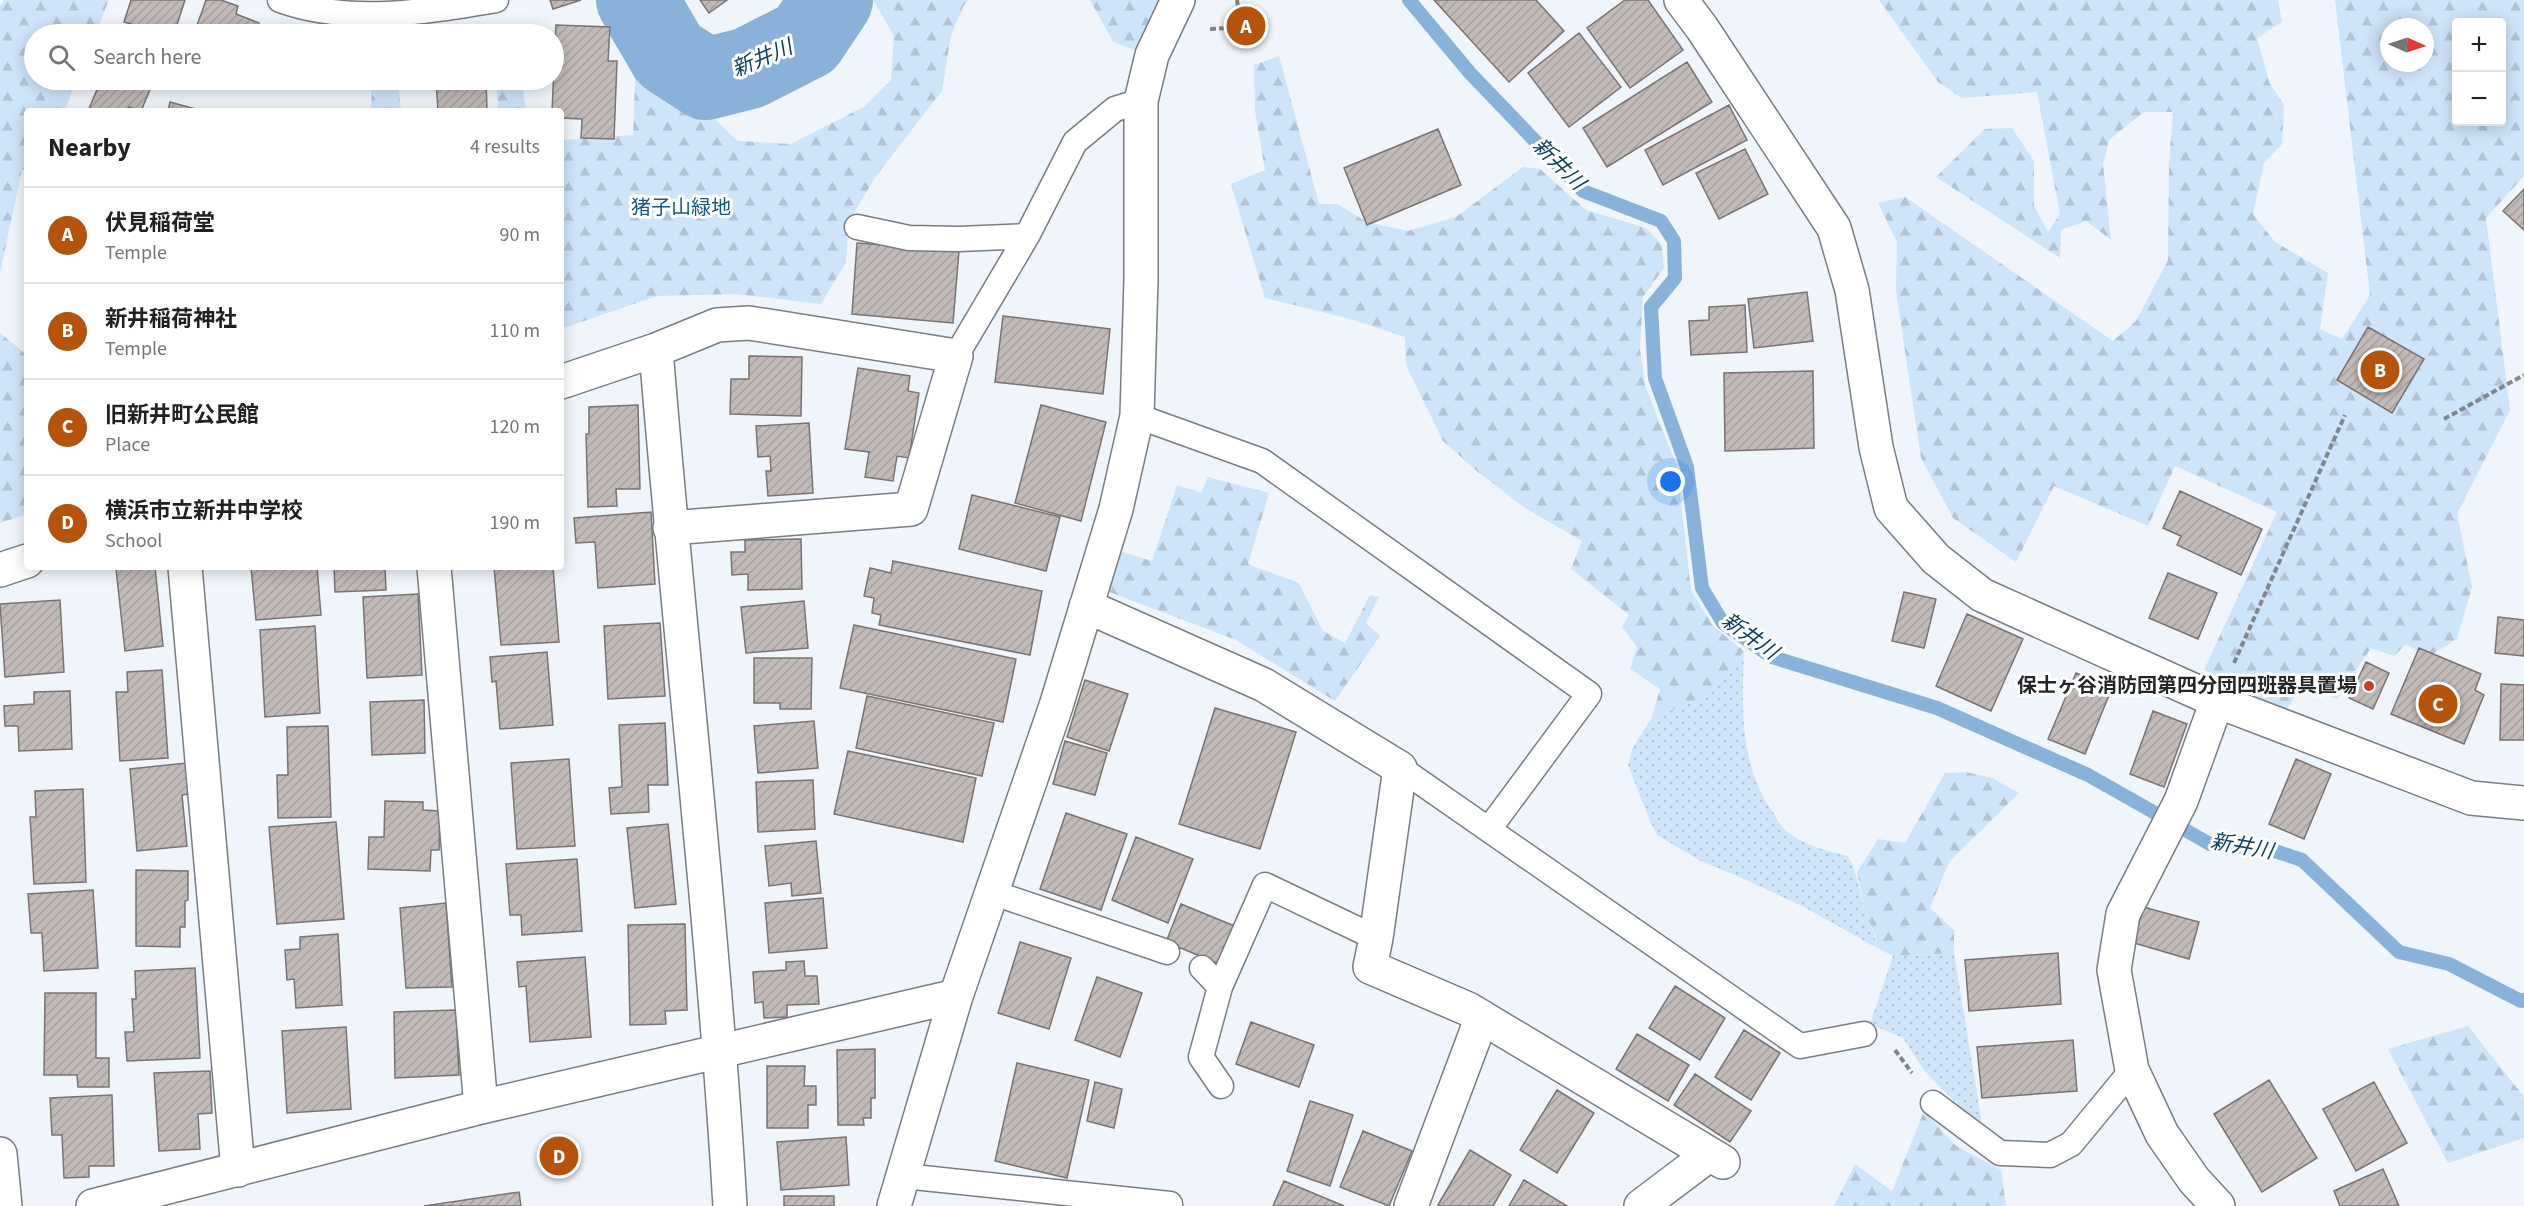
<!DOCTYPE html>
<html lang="en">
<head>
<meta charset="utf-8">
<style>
  :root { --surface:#fff; --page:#f6f6f6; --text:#202124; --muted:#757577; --line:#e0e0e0; --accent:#b45309 }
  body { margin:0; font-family:"Source Sans 3","Noto Sans JP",sans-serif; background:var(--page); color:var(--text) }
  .controls { position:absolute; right:18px; top:18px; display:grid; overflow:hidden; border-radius:6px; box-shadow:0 3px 15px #0003 }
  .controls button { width:54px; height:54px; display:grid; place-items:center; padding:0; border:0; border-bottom:2px solid var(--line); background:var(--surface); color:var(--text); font:30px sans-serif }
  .compass { position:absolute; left:2380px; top:18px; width:54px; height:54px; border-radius:50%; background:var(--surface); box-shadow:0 3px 15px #0003; rotate:93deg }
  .you { position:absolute; left:1671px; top:482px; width:21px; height:21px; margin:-15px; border:4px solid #fff; border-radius:50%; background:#1a73e8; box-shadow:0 0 0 9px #1a73e833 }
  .badge { display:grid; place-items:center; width:39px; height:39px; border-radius:50%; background:var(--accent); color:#fff; font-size:20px; font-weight:700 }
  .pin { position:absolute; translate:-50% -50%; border:3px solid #fff; box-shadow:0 2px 6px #0006 }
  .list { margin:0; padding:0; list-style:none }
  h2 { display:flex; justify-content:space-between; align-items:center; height:78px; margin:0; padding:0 24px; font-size:26px }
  h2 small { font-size:20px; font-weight:400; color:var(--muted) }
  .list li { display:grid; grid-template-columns:39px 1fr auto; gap:18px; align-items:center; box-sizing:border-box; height:96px; padding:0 24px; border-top:2px solid var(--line) }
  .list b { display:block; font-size:22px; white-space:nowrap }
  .list p { margin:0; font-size:20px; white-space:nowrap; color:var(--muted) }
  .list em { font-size:20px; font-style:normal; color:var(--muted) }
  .icon { flex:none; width:33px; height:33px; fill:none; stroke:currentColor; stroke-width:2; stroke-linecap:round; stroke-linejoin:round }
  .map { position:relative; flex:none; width:2524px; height:1206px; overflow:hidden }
  .search { position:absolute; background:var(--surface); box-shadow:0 3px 15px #0003; left:24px; top:24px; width:540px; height:66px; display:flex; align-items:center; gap:15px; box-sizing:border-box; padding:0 21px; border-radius:33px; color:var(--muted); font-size:22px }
  .panel { position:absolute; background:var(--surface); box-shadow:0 3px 15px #0003; left:24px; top:108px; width:540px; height:462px; border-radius:6px }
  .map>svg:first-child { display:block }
  .grass { fill:url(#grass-dots) }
  .forest { fill:url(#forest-firs); fill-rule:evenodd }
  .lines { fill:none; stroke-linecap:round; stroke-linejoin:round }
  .stream { stroke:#89b2da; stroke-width:14 }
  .river { stroke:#89b2da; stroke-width:82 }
  .building { fill:url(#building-hatch); stroke:#7b7372; stroke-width:1.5 }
  .service-casing { stroke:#787d82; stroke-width:27 }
  .minor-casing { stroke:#787d82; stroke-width:36 }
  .tertiary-casing { stroke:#787d82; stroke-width:36 }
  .path { stroke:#83878b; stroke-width:4; stroke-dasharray:6 3; stroke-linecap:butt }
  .service { stroke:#fff; stroke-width:24 }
  .minor { stroke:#fff; stroke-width:33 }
  .tertiary { stroke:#fff; stroke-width:33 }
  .poi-dot { fill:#ca3d2b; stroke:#fff; stroke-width:2 }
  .labels { text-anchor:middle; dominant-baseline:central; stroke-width:6; stroke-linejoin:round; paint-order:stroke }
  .park-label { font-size:20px; fill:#185487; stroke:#fff }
  .poi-label { font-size:20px; font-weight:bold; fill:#232527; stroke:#fff; text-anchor:end }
  .water-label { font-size:21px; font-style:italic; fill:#0f3c62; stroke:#fff }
</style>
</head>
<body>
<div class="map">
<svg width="2524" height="1206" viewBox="0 0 2524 1206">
  <defs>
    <pattern id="grass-dots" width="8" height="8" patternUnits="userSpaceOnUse" patternTransform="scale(1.5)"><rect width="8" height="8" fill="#cee4f9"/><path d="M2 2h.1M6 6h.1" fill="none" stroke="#b1c3d5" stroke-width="1.8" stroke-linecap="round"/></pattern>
    <pattern id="forest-firs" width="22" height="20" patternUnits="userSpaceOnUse" patternTransform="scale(1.5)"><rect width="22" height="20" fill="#cee4f9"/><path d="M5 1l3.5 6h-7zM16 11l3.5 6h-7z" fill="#b1c3d5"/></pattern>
    <pattern id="building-hatch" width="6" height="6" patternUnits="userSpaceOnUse" patternTransform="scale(1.5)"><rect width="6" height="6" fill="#c2bab8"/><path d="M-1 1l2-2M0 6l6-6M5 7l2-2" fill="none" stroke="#a6a09e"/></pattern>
  </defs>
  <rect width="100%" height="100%" fill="#eff5fb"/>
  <!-- grass -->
  <path class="grass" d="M 1744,651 C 1742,706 1739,764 1772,811 C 1776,817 1780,825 1785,830 C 1802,845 1827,851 1848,856 C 1858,874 1859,892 1865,911 C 1869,925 1877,933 1875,947 L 1804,907 L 1742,878 L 1699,860 L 1657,835 L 1650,821 L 1628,765 L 1632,749 L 1651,719 L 1707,695 Z
    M 1954,953 L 1982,1124 L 1954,1101 L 1924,1070 L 1903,1038 L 1870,1024 L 1893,956 Z"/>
  <!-- forest -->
  <path class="forest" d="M 4,0 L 109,0 L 95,34 L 34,34 L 34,80 L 76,80 L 65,111 L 27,111 L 27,170 L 22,170 L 0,273 L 0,6 Z
    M 612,0 L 663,0 L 697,42 L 711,116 L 738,141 L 791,144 L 865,106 L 891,80 L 894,36 L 873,0 L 969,0 L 964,5 L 951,35 L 942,91 L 876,176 L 849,221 L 846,262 L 821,304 L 736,294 L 657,296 L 561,329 L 561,140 L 633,135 L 635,80 Z
    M 1090,0 L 1164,0 L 1140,52 L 1113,42 Z
    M 1879,0 L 2278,0 L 2282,22 L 2257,38 L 2269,82 L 2284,105 L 2282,144 L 2264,163 L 2253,214 L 2275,242 L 2328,273 L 2320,329 L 2342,339 L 2370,295 L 2335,0 L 2524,0 L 2524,176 L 2486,218 L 2510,410 L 2457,514 L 2472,587 L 2457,639 L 2428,657 L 2406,644 L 2394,656 L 2371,648 L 2337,699 L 2303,684 L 2285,712 L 2204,670 L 2277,512 L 2175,466 L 2148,526 L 2054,486 L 2016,562 L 1953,518 L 1921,458 L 1896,291 L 1897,242 L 1878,203 L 1905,197 L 2113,341 L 2136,321 L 2168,260 L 2169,163 L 2173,112 L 2144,112 L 2109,140 L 2103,165 L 2111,240 L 2086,221 L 2061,230 L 2060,258 L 1936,177 L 1985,129 L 2012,128 L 2034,161 L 2034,205 L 2048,232 L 2060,214 L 2037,92 L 1962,98 L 1938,82 ZM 2456,22 L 2502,22 L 2502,122 L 2456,122 ZM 2389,27 L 2425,27 L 2425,63 L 2389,63 Z
    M 1279,56 L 1319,204 L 1337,204 L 1367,222 L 1408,231 L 1456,217 L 1523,167 L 1540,169 L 1586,210 L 1646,228 L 1662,245 L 1664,268 L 1643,297 L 1640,349 L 1645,385 L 1677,467 L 1691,591 L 1714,627 L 1744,651 L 1707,695 L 1651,719 L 1660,689 L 1630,669 L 1637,647 L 1622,627 L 1629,615 L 1571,569 L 1582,541 L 1525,508 L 1478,472 L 1443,441 L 1406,365 L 1405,337 L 1347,318 L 1265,298 L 1231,184 L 1265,170 L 1255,111 L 1254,65 Z
    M 372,80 L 398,80 L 401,111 L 371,111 Z
    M 496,80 L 522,80 L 526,111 L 498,111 Z
    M 0,333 L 27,355 L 27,514 L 0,523 Z
    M 1208,477 L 1269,493 L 1248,564 L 1299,583 L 1323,631 L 1345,643 L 1370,595 L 1379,597 L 1366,623 L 1380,636 L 1335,701 L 1236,640 L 1104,590 L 1116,550 L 1152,561 L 1177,485 L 1201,493 Z
    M 1966,772 L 1992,778 L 2019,793 L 1949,862 L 1930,908 L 1954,930 L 1954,953 L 1893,956 L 1875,947 L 1876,937 L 1865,912 L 1857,872 L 1878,839 L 1905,843 L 1945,773 Z
    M 2468,1026 L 2524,1097 L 2524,1138 L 2448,1163 L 2388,1049 Z
    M 1924,1111 L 1955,1145 L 2001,1170 L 2006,1206 L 1834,1206 L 1855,1164 L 1892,1191 Z"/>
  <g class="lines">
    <!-- stream -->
    <path class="stream" d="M 1409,0 L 1470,73 L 1583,191 L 1661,221 L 1674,241 L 1675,278 L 1651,307 L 1655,378 L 1687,467 L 1702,588 L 1723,623 L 1772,657 L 1937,708 L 2088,775 L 2210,844 L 2269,849 L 2302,860 L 2399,952 L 2449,964 L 2521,1001 L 2524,1000"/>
    <!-- river -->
    <path class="river" d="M 637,0 L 669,55 L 706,79 L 749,68 L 806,39 L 832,0"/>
  </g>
  <!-- building -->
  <path class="building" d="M 131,0 L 185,0 L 174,34 L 166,34 L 124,22 Z
    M 206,0 L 221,0 L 238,6 L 236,14 L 259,23 L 255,34 L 194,34 Z
    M 550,0 L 581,0 L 553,9 Z
    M 700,0 L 727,0 L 709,13 Z
    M 1434,0 L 1536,0 L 1564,31 L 1509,82 Z
    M 1625,0 L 1648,0 L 1683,50 L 1630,88 L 1587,28 Z
    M 1255,17 L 1258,32 L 1239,36 L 1236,21 Z
    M 556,25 L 610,27 L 608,61 L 617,61 L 614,139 L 581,138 L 582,119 L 561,118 L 561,111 L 552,111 Z
    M 1579,33 L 1621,87 L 1569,127 L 1528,73 Z
    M 1687,62 L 1712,102 L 1607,167 L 1583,128 Z
    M 101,80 L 154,80 L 141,111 L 129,107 L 127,111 L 88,111 Z
    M 436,80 L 486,80 L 487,111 L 438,111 Z
    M 170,102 L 203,111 L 168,111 Z
    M 1729,105 L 1747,140 L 1663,185 L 1645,150 Z
    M 1438,129 L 1461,185 L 1367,225 L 1344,168 Z
    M 1745,149 L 1768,194 L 1719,219 L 1696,173 Z
    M 2524,189 L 2524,230 L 2503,211 Z
    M 857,243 L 959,251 L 953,323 L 852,314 Z
    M 1807,292 L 1813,341 L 1754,348 L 1748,299 Z
    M 1745,305 L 1747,352 L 1691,355 L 1689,321 L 1709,320 L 1709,307 Z
    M 1003,316 L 1110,329 L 1103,394 L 995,382 Z
    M 2368,327 L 2424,359 L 2392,413 L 2337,380 Z
    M 749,356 L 802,357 L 801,416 L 730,414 L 731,379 L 749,379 Z
    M 858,368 L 910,376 L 908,391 L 919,393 L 909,458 L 897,456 L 893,481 L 865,477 L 869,452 L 845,449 Z
    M 1813,371 L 1814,448 L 1725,451 L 1724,373 Z
    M 638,405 L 640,489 L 616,489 L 617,506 L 588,507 L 586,434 L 589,434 L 589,407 Z
    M 1041,405 L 1106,422 L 1081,521 L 1015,503 Z
    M 809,423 L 813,493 L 768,496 L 766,471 L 771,471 L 770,456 L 758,457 L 756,426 Z
    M 2180,491 L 2262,529 L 2241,575 L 2177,545 L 2181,536 L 2163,528 Z
    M 972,495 L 1060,517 L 1046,571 L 959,549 Z
    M 651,512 L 655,584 L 598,588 L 595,542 L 576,543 L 574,518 Z
    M 801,539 L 802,589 L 748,590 L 748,574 L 732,575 L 731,552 L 745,552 L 745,540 Z
    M 893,561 L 1042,591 L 1030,655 L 879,625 L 881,615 L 872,613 L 874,598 L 864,596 L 870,568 L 891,573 Z
    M 132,567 L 155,567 L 163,646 L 125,651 L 116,569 Z
    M 251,567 L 317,567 L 321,615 L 256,620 Z
    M 334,567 L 385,567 L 386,590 L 335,592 Z
    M 494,567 L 553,567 L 559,642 L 501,645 Z
    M 2168,573 L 2217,593 L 2198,639 L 2149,618 Z
    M 1904,592 L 1936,599 L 1924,648 L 1892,641 Z
    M 418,594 L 422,675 L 367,678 L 363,597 Z
    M 60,600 L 64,672 L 5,677 L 0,604 Z
    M 804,601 L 808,648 L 746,653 L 741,607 Z
    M 1967,614 L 2023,639 L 1991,711 L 1936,686 Z
    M 2498,617 L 2524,620 L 2524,656 L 2495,653 Z
    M 660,623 L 665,696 L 608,699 L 604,626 Z
    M 854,625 L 1016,659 L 1003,722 L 840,688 Z
    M 315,626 L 320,713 L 265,717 L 260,630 Z
    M 2419,648 L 2481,674 L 2475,690 L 2484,695 L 2464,744 L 2391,714 Z
    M 547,652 L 553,725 L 500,729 L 496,681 L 492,682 L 490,657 Z
    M 754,658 L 812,658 L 811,709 L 780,709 L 780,703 L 754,703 Z
    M 2366,662 L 2389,673 L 2373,709 L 2349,698 Z
    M 162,670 L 168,758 L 120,761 L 116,692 L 128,692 L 127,672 Z
    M 2076,673 L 2112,688 L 2085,754 L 2048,739 Z
    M 1085,680 L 1128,694 L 1109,751 L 1067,737 Z
    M 2501,684 L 2524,685 L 2524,740 L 2500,740 Z
    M 70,691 L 72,749 L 19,751 L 18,726 L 5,726 L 4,706 L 34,704 L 34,692 Z
    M 867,696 L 994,723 L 982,776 L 856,748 Z
    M 424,700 L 425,753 L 372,755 L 370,702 Z
    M 1215,708 L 1296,732 L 1260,849 L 1179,824 Z
    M 2153,711 L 2187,724 L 2164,787 L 2130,774 Z
    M 814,721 L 818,768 L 758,773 L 754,726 Z
    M 665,723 L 668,785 L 648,785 L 649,812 L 611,814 L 609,788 L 622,787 L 619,725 Z
    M 328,726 L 331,817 L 278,818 L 277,775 L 288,775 L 287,727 Z
    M 1065,741 L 1107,753 L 1095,795 L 1053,784 Z
    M 848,751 L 976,778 L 963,842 L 834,814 Z
    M 569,759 L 575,846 L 517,849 L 511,763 Z
    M 2296,759 L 2331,774 L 2304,839 L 2269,824 Z
    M 186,763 L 189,794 L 182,795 L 187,846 L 137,851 L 130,769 Z
    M 813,780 L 815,829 L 758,832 L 756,782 Z
    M 83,789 L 86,882 L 34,884 L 30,817 L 36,817 L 35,791 Z
    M 385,801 L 423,802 L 423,810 L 440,811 L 439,850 L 431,850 L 430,871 L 368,869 L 369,837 L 384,837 Z
    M 1066,813 L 1127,834 L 1101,910 L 1040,889 Z
    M 336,822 L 344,919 L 277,924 L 269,827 Z
    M 668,824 L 676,904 L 635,908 L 627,828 Z
    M 1136,837 L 1193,859 L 1168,923 L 1112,900 Z
    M 816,841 L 821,893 L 792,896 L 791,883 L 769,886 L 765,846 Z
    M 577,859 L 582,931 L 522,935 L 521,915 L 510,915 L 506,864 Z
    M 136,870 L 188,871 L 188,900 L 185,901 L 185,927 L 180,927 L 180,947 L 136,946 Z
    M 93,890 L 98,968 L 44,971 L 42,933 L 31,933 L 28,894 Z
    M 823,898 L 827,948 L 769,953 L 765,903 Z
    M 446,903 L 452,987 L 406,988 L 400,908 Z
    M 1181,904 L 1237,927 L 1222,965 L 1166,942 Z
    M 2143,907 L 2199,922 L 2189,959 L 2134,943 Z
    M 685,924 L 687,1010 L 665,1011 L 666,1024 L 630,1025 L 628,925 Z
    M 338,934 L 342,1005 L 296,1008 L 294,979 L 287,980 L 285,950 L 300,949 L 300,937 Z
    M 1020,942 L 1071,958 L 1049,1029 L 998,1013 Z
    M 2058,953 L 2061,1004 L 1969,1011 L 1965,960 Z
    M 585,957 L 591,1037 L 530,1042 L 526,986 L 519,987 L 517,962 Z
    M 804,961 L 805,976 L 817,976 L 819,1004 L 787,1005 L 787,1017 L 764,1018 L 763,1002 L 755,1003 L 753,972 L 786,970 L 786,962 Z
    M 195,968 L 200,1058 L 127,1061 L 125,1032 L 134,1032 L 132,999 L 136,999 L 135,971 Z
    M 1097,977 L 1142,993 L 1120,1057 L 1075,1040 Z
    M 1675,986 L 1725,1018 L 1700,1060 L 1649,1028 Z
    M 45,993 L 96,993 L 96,1058 L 109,1058 L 109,1087 L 78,1087 L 77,1075 L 44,1075 Z
    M 456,1010 L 459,1075 L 395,1078 L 394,1012 Z
    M 1251,1022 L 1314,1045 L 1299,1087 L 1236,1064 Z
    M 346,1027 L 351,1109 L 287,1113 L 282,1031 Z
    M 1744,1030 L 1780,1053 L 1751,1100 L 1715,1077 Z
    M 1637,1034 L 1689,1065 L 1668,1101 L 1616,1069 Z
    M 2073,1040 L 2077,1091 L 1982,1098 L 1977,1047 Z
    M 875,1049 L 875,1098 L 871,1098 L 871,1118 L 863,1118 L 864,1125 L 838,1125 L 837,1050 Z
    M 1017,1063 L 1089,1080 L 1067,1178 L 995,1161 Z
    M 767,1066 L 805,1066 L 804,1086 L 816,1086 L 816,1105 L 808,1105 L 808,1128 L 767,1128 Z
    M 210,1071 L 212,1113 L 198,1114 L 200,1149 L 159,1151 L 154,1073 Z
    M 1695,1074 L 1751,1111 L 1730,1142 L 1674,1105 Z
    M 2269,1080 L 2317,1158 L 2262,1192 L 2214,1114 Z
    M 1095,1082 L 1122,1089 L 1114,1128 L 1087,1121 Z
    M 2374,1082 L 2407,1143 L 2356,1171 L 2323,1109 Z
    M 1557,1090 L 1594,1113 L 1557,1173 L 1520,1150 Z
    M 112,1095 L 114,1166 L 89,1166 L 89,1177 L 64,1178 L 62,1135 L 52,1135 L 50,1098 Z
    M 1310,1101 L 1353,1115 L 1330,1186 L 1287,1171 Z
    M 1363,1131 L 1412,1151 L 1389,1206 L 1340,1187 Z
    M 846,1137 L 849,1185 L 781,1190 L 777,1142 Z
    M 1470,1150 L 1511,1175 L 1493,1206 L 1440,1206 L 1438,1205 Z
    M 2383,1169 L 2399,1206 L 2340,1206 L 2334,1191 Z
    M 1524,1180 L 1567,1206 L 1509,1206 Z
    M 1284,1181 L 1344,1206 L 1273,1206 Z
    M 519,1192 L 521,1206 L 424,1206 Z
    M 784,1196 L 834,1196 L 834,1206 L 784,1206 Z"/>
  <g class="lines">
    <!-- service casing -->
    <g class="service-casing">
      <path id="service" d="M 280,0 C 349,25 425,12 496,0
        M 857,227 L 909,238 L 959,239 L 1027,236
        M 956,356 L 1027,236 L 1075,142 L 1115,109 L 1141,101
        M 1137,416 L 1262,461 L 1589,694 L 1489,829
        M 1400,768 L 1800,1046 L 1864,1034
        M 991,892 L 1167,952
        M 1202,968 L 1220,987
        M 1221,1086 L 1201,1057 L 1220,987 L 1265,885 L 1376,938
        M 1933,1103 L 2000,1153 L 2050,1155 L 2071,1144 L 2132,1070
        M 904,1176 L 1170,1204"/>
    </g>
    <!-- minor casing -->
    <g class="minor-casing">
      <path id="minor" d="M 656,350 C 679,635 713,920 730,1206
        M 561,382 L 656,350 L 717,325 L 749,323 L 956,356 L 911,509 L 670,528
        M 185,567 L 238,1170
        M 434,567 L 481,1107
        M 0,570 L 27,561
        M 1086,606 L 1264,685 L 1400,768 L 1376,938 L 1370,967 L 1468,1009 L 1723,1162
        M 2217,701 L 2181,801 L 2123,914 L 2114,970 L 2132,1070 L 2162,1134 L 2194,1180 L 2218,1206
        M 0,1154 L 5,1206
        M 93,1206 L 481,1107 L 956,996
        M 894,1206 L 956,996 L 1056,706 L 1116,509 L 1137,416 L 1141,279 L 1141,101 L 1152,55 L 1178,0
        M 1411,1206 L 1482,1017
        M 1641,1206 L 1710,1154"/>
    </g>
    <!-- tertiary casing -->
    <g class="tertiary-casing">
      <path id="tertiary" d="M 1681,0 L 1702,28 L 1834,228 L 1852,290 L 1876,447 L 1891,508 L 1936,559 L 1982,595 L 2217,701 L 2471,798 L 2524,803"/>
    </g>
    <!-- path -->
    <path class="path" d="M 1237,0 L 1239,14
      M 1210,29 L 1233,28
      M 2444,419 L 2524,375
      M 2234,663 L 2345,415
      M 1895,1050 L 1912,1073"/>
    <!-- service -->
    <use href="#service" class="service"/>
    <!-- minor -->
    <use href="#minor" class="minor"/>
    <!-- tertiary -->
    <use href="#tertiary" class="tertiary"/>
  </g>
  <!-- markers -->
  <circle class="poi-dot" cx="2369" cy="686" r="6"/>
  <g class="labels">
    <!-- park labels -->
    <g class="park-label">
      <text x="681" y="208">猪子山緑地</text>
    </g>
    <!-- poi labels -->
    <g class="poi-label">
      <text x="2357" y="686">保士ヶ谷消防団第四分団四班器具置場</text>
    </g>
    <!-- water labels -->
    <g class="water-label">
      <text transform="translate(762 58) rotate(-23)">新井川</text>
      <text transform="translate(1559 164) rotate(45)">新井川</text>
      <text transform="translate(1750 636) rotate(36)">新井川</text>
      <text transform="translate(2242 846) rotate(10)">新井川</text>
    </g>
  </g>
</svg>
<div class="controls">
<button>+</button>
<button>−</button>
</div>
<svg class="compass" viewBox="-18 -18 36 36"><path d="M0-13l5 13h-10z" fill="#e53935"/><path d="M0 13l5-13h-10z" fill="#757577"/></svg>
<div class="you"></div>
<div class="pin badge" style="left:1246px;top:26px">A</div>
<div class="pin badge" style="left:2380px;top:370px">B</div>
<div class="pin badge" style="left:2438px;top:704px">C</div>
<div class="pin badge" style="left:559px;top:1156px">D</div>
<div class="search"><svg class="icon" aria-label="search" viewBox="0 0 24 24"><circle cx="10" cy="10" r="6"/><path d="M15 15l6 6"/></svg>Search here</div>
<section class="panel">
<h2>Nearby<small>4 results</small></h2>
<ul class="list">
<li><span class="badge">A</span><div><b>伏見稲荷堂</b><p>Temple</p></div><em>90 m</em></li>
<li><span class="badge">B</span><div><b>新井稲荷神社</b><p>Temple</p></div><em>110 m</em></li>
<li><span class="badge">C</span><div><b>旧新井町公民館</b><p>Place</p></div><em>120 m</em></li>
<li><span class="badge">D</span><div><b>横浜市立新井中学校</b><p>School</p></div><em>190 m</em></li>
</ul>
</section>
</div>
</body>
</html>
